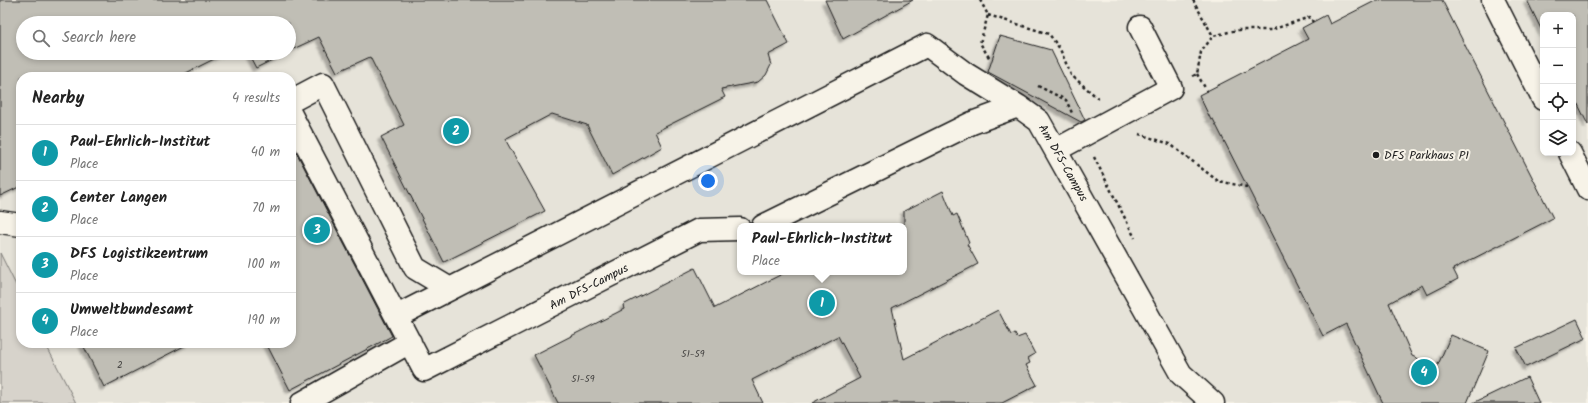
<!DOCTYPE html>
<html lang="en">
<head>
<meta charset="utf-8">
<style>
  :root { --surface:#fff; --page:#f6f6f6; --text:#222; --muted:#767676; --line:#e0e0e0; --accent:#1c1c1c }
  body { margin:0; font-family:Kalam,sans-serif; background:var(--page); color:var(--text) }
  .controls { position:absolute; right:12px; top:12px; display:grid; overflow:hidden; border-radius:8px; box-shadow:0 2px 6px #0003 }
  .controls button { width:36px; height:36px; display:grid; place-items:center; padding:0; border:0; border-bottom:1px solid var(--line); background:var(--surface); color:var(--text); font:20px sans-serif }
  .you { position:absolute; left:708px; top:181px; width:14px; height:14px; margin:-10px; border:3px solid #fff; border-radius:50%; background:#1a73e8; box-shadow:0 0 0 6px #1a73e833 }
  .badge { display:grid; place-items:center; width:26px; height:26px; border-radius:50%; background:var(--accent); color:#fff; font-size:13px; font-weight:700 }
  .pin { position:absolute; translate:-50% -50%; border:2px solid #fff; box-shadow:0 1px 4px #0006 }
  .popup { position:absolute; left:737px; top:223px; width:170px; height:52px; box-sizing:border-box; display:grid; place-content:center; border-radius:8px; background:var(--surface); filter:drop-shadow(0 1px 3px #0005); font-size:13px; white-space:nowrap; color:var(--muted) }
  .popup b { font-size:15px; color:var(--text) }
  .popup::after { content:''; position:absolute; left:50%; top:100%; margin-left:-8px; border:8px solid transparent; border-top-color:var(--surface) }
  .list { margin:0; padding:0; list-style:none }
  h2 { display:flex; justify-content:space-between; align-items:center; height:52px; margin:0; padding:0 16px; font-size:17px }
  h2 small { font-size:13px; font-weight:400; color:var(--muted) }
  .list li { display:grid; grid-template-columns:26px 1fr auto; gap:12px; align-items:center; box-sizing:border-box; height:56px; padding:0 16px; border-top:1px solid var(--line) }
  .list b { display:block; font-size:15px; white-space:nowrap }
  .list p { margin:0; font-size:13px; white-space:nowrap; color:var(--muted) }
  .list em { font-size:13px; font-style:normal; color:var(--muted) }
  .icon { flex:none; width:22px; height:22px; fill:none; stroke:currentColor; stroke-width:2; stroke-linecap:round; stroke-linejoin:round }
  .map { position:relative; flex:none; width:1588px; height:403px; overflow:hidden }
  .search { position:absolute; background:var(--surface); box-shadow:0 2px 6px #0003; left:16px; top:16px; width:280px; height:44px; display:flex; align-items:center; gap:10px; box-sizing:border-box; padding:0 14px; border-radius:22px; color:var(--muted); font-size:15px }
  .panel { position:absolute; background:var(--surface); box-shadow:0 2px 6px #0003; left:16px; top:72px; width:280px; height:276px; border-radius:16px }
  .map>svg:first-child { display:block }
  .built { fill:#e6e3d9; fill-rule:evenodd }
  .green { fill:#d7d3cb; stroke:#7a7874 }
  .building { fill:#c0beb5; stroke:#1c1c1c; filter:url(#shadow) }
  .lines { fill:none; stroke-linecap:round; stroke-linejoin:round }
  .minor-casing { stroke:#1c1c1c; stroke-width:25 }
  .path { stroke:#1c1c1c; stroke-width:2.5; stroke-dasharray:3 3; stroke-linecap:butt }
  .minor { stroke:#f7f3e8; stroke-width:22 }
  .poi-dot { fill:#1c1c1c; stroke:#f7f3e8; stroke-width:1.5 }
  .labels { text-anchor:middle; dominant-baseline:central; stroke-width:4; stroke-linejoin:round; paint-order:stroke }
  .number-label { font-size:10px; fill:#454442 }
  .poi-label { font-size:12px; fill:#1c1c1c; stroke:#f7f3e8; text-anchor:start }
  .street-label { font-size:12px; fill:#1c1c1c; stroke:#f7f3e8 }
</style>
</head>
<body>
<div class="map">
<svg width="1588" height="403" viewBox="0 0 1588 403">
  <defs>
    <filter id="shadow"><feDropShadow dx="-3.5" dy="3.5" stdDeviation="1" flood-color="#0004"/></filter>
  </defs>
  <rect width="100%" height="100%" fill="#f7f3e8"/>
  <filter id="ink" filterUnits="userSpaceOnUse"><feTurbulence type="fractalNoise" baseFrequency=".025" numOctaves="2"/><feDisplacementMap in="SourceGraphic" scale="8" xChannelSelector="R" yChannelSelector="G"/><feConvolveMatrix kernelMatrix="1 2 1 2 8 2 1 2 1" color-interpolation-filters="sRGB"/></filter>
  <g filter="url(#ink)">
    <!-- built -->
    <path class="built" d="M 0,0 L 1588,0 L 1588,403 L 76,403 L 45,343 L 291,343 L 291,77 L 21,77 L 21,295 L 0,254 ZM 1543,15 L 1573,15 L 1573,153 L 1543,153 ZM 23,23 L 289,23 L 289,53 L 23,53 ZM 740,226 L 904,226 L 904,272 L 740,272 Z"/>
    <!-- green -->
    <path class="green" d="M 0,253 L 21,295 L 21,343 L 45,343 L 76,403 L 0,403 Z"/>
    <!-- building -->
    <path class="building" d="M 0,0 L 767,0 L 789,44 L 768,55 L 771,65 L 766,75 L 758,82 L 721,89 L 725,97 L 655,132 L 662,147 L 612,175 L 587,125 L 552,114 L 505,139 L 545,211 L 444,262 L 381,137 L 404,125 L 370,57 L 337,72 L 319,37 L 289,51 L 289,23 L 23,23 L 23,53 L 226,53 L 178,77 L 21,77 L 21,186 L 0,196 Z
      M 825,0 L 913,0 L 843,39 Z
      M 1377,0 L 1442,0 L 1553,218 L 1453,269 L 1458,279 L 1427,295 L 1422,285 L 1389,303 L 1412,356 L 1437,367 L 1451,335 L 1489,351 L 1467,403 L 1383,403 L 1346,324 L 1323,336 L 1213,119 L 1211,120 L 1199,95 L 1308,39 L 1302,28 L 1326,15 L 1330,24 Z
      M 1527,0 L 1588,0 L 1588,125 L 1573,94 L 1573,15 L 1543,15 L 1543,33 Z
      M 1000,36 L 1051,50 L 1085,120 L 1081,122 L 988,72 Z
      M 248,53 L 286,53 L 256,68 Z
      M 291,142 L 392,336 L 290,390 L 266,343 L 291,343 Z
      M 943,191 L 953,216 L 957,214 L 969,243 L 967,244 L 978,264 L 892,308 L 904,359 L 998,310 L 1011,335 L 1015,333 L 1017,338 L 1025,335 L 1035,354 L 1028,358 L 1030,363 L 1026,365 L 1037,385 L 1002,403 L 812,403 L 860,378 L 838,336 L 752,380 L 763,403 L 558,403 L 534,355 L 624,309 L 623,305 L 695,268 L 715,308 L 786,272 L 904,272 L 904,211 Z
      M 1577,319 L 1586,338 L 1526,367 L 1516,348 Z
      M 82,343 L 190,343 L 104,387 Z
      M 1527,377 L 1539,403 L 1473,403 Z"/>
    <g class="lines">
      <!-- minor casing -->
      <g class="minor-casing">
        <path id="minor" d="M 1493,0 L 1543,99
          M 291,101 L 323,84 L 415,268 L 450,289 L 927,45 L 966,74 L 1018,106
          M 291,115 L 424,370 L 699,230 L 740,229
          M 1056,150 L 1171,88 L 1140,27
          M 1570,153 L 1588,189
          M 0,222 L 21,225
          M 763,226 L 972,123 L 1018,106 L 1039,121 L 1181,374 L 1213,403
          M 397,316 L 450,289
          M 302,403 L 410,342"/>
      </g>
      <!-- path -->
      <path class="path" d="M 980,0 L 988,15 L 980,43 L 990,59
        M 1193,0 L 1213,36
        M 988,15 L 1049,34 L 1060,49 L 1071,75 L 1100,100
        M 1197,74 L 1207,91
        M 1193,76 L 1197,74 L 1201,52 L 1213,36 L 1237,30 L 1271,30 L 1310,17 L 1313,22
        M 1038,86 L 1066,100 L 1073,115
        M 1139,134 L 1170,144 L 1218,181 L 1247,187
        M 1094,157 L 1135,238"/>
      <!-- minor -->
      <use href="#minor" class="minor"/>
    </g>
  </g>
  <!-- markers -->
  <circle class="poi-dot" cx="1376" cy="155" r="4"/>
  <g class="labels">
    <!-- number labels -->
    <g class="number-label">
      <text x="693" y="354">51-59</text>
      <text x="120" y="365">2</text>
      <text x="583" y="379">51-59</text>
    </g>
    <!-- poi labels -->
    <g class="poi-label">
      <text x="1384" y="155">DFS Parkhaus P1</text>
    </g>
    <!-- street labels -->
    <g class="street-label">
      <text transform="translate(1063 163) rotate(60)">Am DFS-Campus</text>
      <text transform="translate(589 287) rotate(-27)">Am DFS-Campus</text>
    </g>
  </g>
</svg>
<div class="controls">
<button>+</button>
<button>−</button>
<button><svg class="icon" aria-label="locate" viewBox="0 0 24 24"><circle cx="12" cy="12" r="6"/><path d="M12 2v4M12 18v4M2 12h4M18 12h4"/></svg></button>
<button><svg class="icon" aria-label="layers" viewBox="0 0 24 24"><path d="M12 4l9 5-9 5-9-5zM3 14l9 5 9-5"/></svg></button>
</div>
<div class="you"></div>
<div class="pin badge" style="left:822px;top:303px;background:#0f9aa8">1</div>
<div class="popup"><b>Paul-Ehrlich-Institut</b>Place</div>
<div class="pin badge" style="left:456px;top:131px;background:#0f9aa8">2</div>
<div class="pin badge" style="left:317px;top:230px;background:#0f9aa8">3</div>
<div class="pin badge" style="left:1424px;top:372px;background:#0f9aa8">4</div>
<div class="search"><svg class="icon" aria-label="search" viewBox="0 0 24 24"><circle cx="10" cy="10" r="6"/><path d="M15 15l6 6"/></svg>Search here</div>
<section class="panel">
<h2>Nearby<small>4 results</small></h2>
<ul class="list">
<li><span class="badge" style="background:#0f9aa8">1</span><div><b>Paul-Ehrlich-Institut</b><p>Place</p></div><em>40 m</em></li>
<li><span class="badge" style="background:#0f9aa8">2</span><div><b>Center Langen</b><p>Place</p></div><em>70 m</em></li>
<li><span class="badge" style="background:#0f9aa8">3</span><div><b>DFS Logistikzentrum</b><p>Place</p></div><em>100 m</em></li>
<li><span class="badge" style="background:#0f9aa8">4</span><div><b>Umweltbundesamt</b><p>Place</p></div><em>190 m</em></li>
</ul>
</section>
</div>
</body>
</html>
